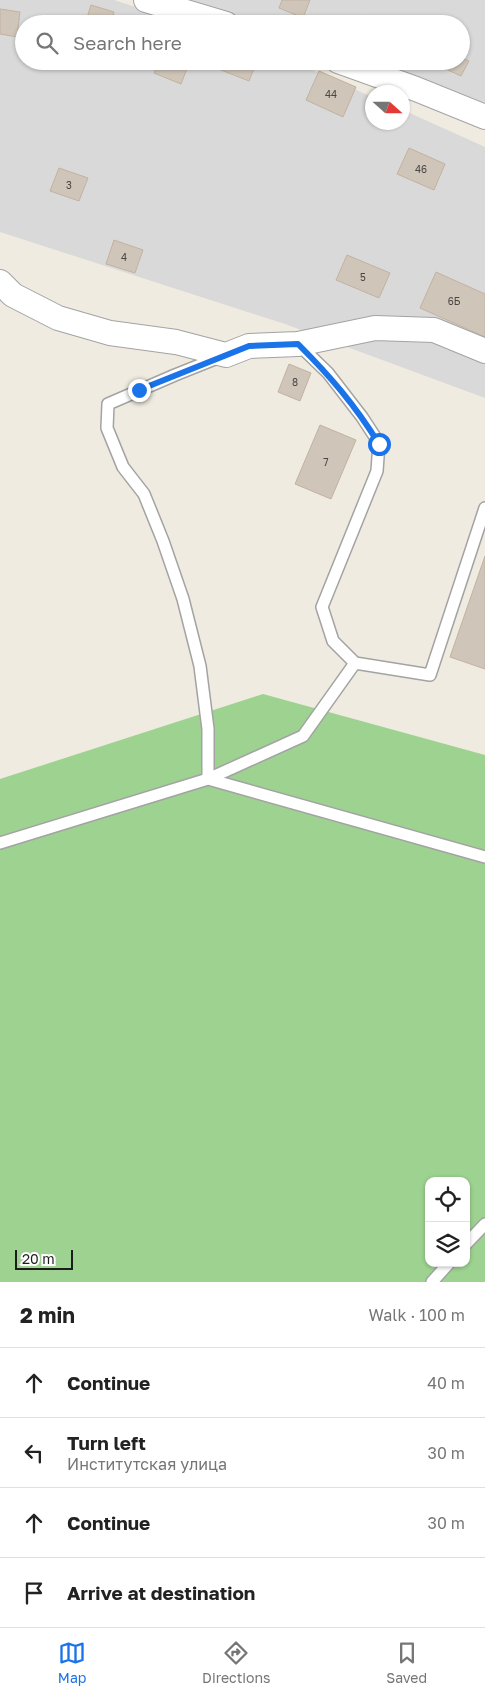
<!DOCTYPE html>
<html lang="en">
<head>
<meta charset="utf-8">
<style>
  :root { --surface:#fff; --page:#f2f2f2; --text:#222; --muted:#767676; --line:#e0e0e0; --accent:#1a73e8 }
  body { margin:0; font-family:"Golos Text",sans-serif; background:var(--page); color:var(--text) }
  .controls { position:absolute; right:15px; bottom:15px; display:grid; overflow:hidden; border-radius:10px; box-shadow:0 1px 4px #0004 }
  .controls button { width:45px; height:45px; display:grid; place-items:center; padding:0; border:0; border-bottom:1px solid var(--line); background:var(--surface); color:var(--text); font:25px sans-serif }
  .compass { position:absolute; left:365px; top:85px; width:45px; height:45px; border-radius:50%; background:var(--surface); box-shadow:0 1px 4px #0004; rotate:111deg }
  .scale { position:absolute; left:15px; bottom:12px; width:58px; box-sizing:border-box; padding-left:5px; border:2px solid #1c1c1c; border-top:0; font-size:14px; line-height:18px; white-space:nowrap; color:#1c1c1c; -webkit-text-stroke:4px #fff; paint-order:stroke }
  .stop { position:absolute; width:15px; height:15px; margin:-11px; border:4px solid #1a73e8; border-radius:50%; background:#fff }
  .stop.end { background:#1a73e8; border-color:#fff; box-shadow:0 1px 5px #0008 }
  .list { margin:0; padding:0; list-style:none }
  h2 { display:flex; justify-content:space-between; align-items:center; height:65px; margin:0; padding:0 20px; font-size:21px }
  h2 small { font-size:16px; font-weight:400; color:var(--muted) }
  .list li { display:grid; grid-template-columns:32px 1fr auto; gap:15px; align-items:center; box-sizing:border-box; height:70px; padding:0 20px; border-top:1px solid var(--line) }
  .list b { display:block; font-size:19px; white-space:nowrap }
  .list p { margin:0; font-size:16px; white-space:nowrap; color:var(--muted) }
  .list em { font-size:16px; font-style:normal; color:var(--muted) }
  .icon { flex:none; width:28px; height:28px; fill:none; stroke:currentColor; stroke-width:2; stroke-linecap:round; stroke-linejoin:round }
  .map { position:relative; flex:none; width:485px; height:1282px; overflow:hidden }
  .search { position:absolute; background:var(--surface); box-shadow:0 1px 4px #0004; left:15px; right:15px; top:15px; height:55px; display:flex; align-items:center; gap:12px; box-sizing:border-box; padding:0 18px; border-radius:28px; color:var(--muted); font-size:19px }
  .sheet { height:345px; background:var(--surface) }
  nav { display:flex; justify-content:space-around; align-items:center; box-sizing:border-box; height:70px; border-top:1px solid var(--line); background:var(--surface); font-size:14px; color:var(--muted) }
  nav a { display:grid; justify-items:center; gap:2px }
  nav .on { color:var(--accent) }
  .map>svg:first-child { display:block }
  .residential { fill:#dad9d9 }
  .forest { fill:#9dd290; fill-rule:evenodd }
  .building { fill:#cfc5b9; stroke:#c2b2a1 }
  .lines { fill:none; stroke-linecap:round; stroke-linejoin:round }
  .lane-casing { stroke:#a3a3a3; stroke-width:14 }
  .street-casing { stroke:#a3a3a3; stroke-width:26 }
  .lane { stroke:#fff; stroke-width:11 }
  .street { stroke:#fff; stroke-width:24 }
  .route { stroke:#1a73e8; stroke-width:6 }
  .labels { text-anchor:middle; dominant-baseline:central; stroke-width:4; stroke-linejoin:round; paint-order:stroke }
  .number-label { font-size:10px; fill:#494643 }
</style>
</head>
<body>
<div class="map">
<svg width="485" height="1282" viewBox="0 0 485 1282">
  <rect width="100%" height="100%" fill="#efebe0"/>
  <!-- residential -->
  <path class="residential" d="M 0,0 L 114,0 L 188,24 L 24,24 L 24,61 L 292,61 L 372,97 L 372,122 L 402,122 L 403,110 L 485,147 L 485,398 L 285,324 L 0,232 Z
    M 165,0 L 485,0 L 485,122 L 336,61 L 461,61 L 461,24 L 240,24 Z"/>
  <!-- forest -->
  <path class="forest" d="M 263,694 L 485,755 L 485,1282 L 0,1282 L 0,779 ZM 429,1181 L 466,1181 L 466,1263 L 429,1263 Z"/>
  <!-- building -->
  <path class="building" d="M 282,0 L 310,0 L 303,18 L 279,8 Z
    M 91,5 L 114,12 L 111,24 L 85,24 Z
    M 0,9 L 20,12 L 17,37 L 0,34 Z
    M 365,15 L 384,22 L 383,24 L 361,24 Z
    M 461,57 L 469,61 L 461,76 L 441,67 L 444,61 L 461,61 Z
    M 159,61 L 190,61 L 181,84 L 154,73 Z
    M 224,61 L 257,61 L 249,81 L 221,70 Z
    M 319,71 L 356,87 L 343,117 L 306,100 Z
    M 409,148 L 445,164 L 434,190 L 397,174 Z
    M 59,168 L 88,178 L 79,201 L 50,191 Z
    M 114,240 L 143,250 L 135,273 L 106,264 Z
    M 347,255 L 390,273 L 379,298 L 336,280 Z
    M 436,272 L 485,294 L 485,337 L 420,308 Z
    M 289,364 L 311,373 L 300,401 L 278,392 Z
    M 320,425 L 356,440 L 331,499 L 295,484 Z
    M 485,556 L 485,669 L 450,657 Z"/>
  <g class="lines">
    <!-- lane casing -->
    <g class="lane-casing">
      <path id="lane" d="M 298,344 L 328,373 L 362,417 L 379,443 L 377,471 L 322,607 L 333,641 L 355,663
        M 220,357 L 175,375 L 108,404 L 107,428 L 123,467 L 144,494 L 163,541 L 183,599 L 200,666 L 208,729 L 208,779 L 303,736 L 355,663 L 430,675 L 485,508
        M 0,843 L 208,779 L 485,857
        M 466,1244 L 485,1224
        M 432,1282 L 449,1263"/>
    </g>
    <!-- street casing -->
    <g class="street-casing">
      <path id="street" d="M 146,0 L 226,24
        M 338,61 L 416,89 L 485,117
        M 0,282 L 13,295 L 58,318 L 110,333 L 176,342 L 226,355 L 249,346 L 298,344 L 375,328 L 434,330 L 485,351"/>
    </g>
    <!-- lane -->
    <use href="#lane" class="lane"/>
    <!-- street -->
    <use href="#street" class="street"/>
  </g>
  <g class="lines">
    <!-- route -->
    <path class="route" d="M 139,390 L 249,346 L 298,344 C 330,376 355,405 379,444"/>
  </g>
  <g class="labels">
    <!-- number labels -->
    <g class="number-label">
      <text x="331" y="94">44</text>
      <text x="421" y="169">46</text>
      <text x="69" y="185">3</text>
      <text x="124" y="257">4</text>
      <text x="363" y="277">5</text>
      <text x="454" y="301">6Б</text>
      <text x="295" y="382">8</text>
      <text x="326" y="462">7</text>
    </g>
  </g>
</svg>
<div class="controls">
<button><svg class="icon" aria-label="locate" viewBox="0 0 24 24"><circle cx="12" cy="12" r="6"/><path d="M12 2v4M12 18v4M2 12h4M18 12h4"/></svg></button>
<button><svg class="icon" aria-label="layers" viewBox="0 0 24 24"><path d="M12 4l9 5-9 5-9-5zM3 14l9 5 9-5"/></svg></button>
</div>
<svg class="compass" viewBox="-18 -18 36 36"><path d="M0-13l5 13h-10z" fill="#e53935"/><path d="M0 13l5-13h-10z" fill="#767676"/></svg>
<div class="scale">20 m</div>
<div class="stop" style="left:379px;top:444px"></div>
<div class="stop end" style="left:139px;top:390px"></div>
<div class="search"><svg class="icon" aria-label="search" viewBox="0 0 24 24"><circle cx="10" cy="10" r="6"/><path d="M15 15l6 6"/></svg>Search here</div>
</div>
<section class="sheet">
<h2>2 min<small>Walk · 100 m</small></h2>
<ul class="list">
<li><svg class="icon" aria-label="ahead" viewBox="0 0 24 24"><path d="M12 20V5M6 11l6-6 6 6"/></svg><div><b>Continue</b></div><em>40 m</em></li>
<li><svg class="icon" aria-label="left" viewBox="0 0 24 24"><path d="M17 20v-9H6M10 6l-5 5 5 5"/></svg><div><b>Turn left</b><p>Институтская улица</p></div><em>30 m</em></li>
<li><svg class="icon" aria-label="ahead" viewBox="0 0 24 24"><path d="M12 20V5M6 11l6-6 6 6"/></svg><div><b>Continue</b></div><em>30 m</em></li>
<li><svg class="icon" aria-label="arrive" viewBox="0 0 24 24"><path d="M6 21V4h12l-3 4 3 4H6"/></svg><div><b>Arrive at destination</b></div></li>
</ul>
</section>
<nav>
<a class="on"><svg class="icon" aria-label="map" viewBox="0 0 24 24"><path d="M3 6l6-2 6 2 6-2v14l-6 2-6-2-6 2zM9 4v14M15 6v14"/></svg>Map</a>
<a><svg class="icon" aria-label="directions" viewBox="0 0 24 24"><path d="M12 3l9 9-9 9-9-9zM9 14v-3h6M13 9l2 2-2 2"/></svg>Directions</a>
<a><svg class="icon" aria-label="saved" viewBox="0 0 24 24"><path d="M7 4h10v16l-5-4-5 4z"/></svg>Saved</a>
</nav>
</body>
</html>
